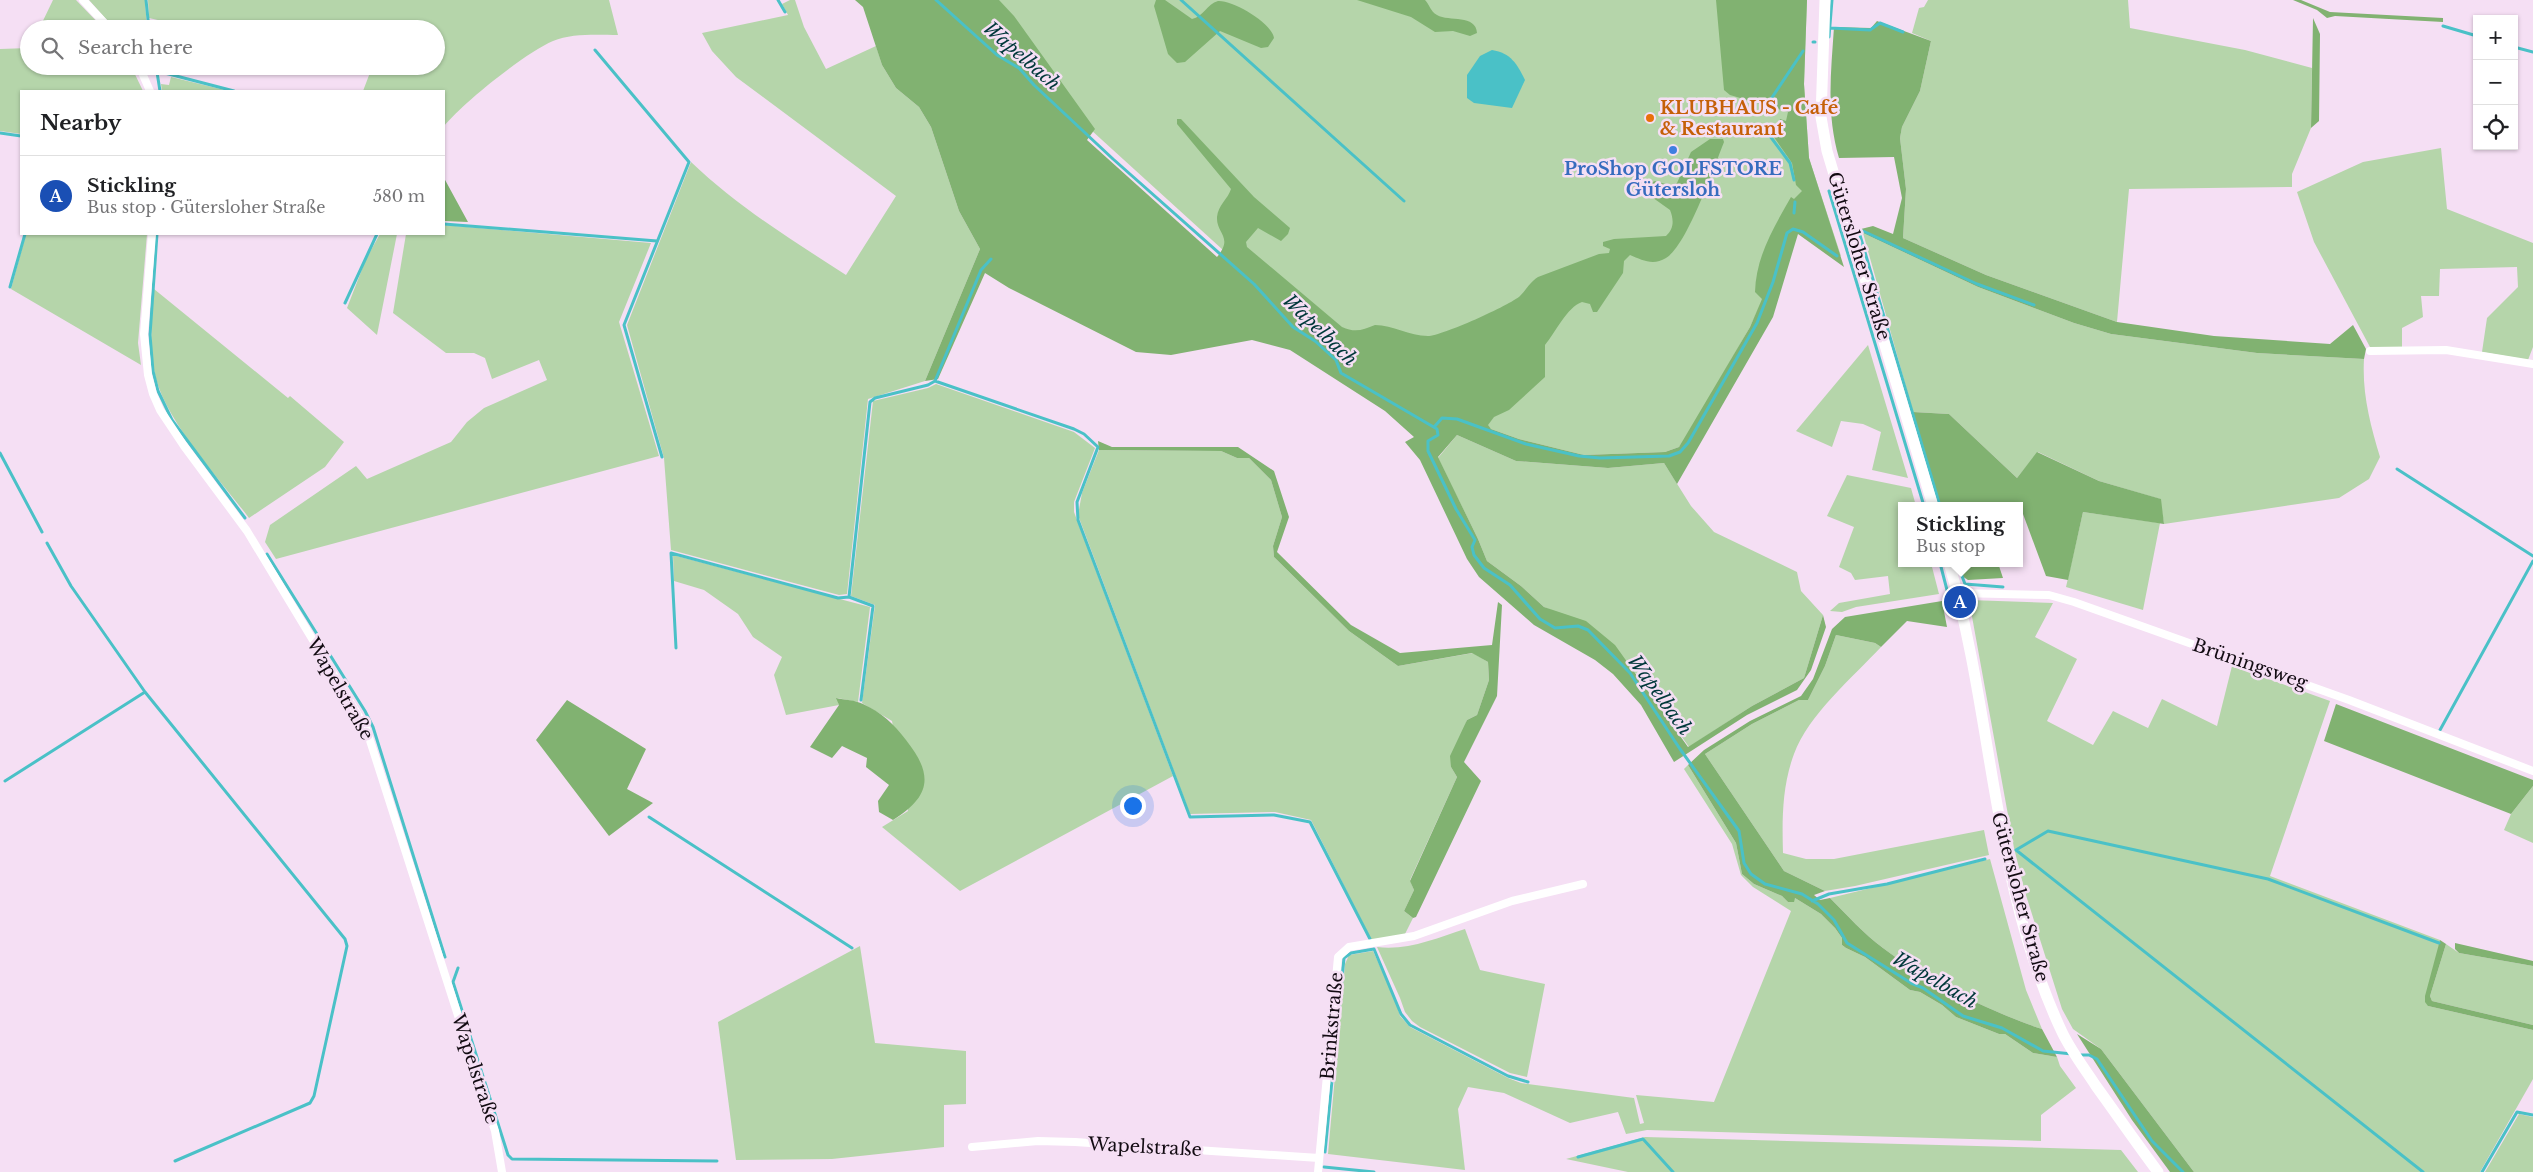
<!DOCTYPE html>
<html lang="en">
<head>
<meta charset="utf-8">
<style>
  :root { --surface:#fff; --page:#f2f2f2; --text:#202124; --muted:#757577; --line:#e0e0e0; --accent:#7c3aed }
  body { margin:0; font-family:"Libre Baskerville",serif; background:var(--page); color:var(--text) }
  .controls { position:absolute; right:15px; top:15px; display:grid; overflow:hidden; border-radius:0px; box-shadow:0 1px 4px #0004 }
  .controls button { width:45px; height:45px; display:grid; place-items:center; padding:0; border:0; border-bottom:1px solid var(--line); background:var(--surface); color:var(--text); font:25px sans-serif }
  .you { position:absolute; left:1132px; top:805px; width:18px; height:18px; margin:-12px; border:4px solid #fff; border-radius:50%; background:#1a73e8; box-shadow:0 0 0 8px #1a73e833 }
  .badge { display:grid; place-items:center; width:32px; height:32px; border-radius:50%; background:var(--accent); color:#fff; font-size:16px; font-weight:700 }
  .pin { position:absolute; translate:-50% -50%; border:2px solid #fff; box-shadow:0 1px 5px #0006 }
  .popup { position:absolute; left:1898px; top:502px; width:125px; height:65px; box-sizing:border-box; display:grid; place-content:center; border-radius:0px; background:var(--surface); filter:drop-shadow(0 1px 4px #0005); font-size:16px; white-space:nowrap; color:var(--muted) }
  .popup b { font-size:19px; color:var(--text) }
  .popup::after { content:''; position:absolute; left:50%; top:100%; margin-left:-10px; border:10px solid transparent; border-top-color:var(--surface) }
  .list { margin:0; padding:0; list-style:none }
  h2 { display:flex; justify-content:space-between; align-items:center; height:65px; margin:0; padding:0 20px; font-size:21px }
  h2 small { font-size:16px; font-weight:400; color:var(--muted) }
  .list li { display:grid; grid-template-columns:32px 1fr auto; gap:15px; align-items:center; box-sizing:border-box; height:80px; padding:0 20px; border-top:1px solid var(--line) }
  .list b { display:block; font-size:19px; white-space:nowrap }
  .list p { margin:0; font-size:16px; white-space:nowrap; color:var(--muted) }
  .list em { font-size:16px; font-style:normal; color:var(--muted) }
  .icon { flex:none; width:28px; height:28px; fill:none; stroke:currentColor; stroke-width:2; stroke-linecap:round; stroke-linejoin:round }
  .map { position:relative; flex:none; width:2533px; height:1172px; overflow:hidden }
  .search { position:absolute; background:var(--surface); box-shadow:0 1px 4px #0004; left:20px; top:20px; width:425px; height:55px; display:flex; align-items:center; gap:12px; box-sizing:border-box; padding:0 18px; border-radius:28px; color:var(--muted); font-size:19px }
  .panel { position:absolute; background:var(--surface); box-shadow:0 1px 4px #0004; left:20px; top:90px; width:425px; height:145px; border-radius:0px }
  .map>svg:first-child { display:block }
  .green { fill:#b5d5aa }
  .forest { fill:#81b271 }
  .water { fill:#4ac1c7 }
  .lines { fill:none; stroke-linecap:round; stroke-linejoin:round }
  .stream { stroke:#4ac1c7; stroke-width:3 }
  .minor { stroke:#fff; stroke-width:8 }
  .secondary { stroke:#fff; stroke-width:11 }
  .food-dot { fill:#e8710a; stroke:#f5dff4; stroke-width:2 }
  .shop-dot { fill:#3f7fe0; stroke:#f5dff4; stroke-width:2 }
  .labels { text-anchor:middle; dominant-baseline:central; stroke-width:5; stroke-linejoin:round; paint-order:stroke }
  .food-label { font-size:18px; font-weight:bold; fill:#c56008; stroke:#f5dff4; text-anchor:start }
  .shop-label { font-size:18px; font-weight:bold; fill:#366cbe; stroke:#f5dff4 }
  .street-label { font-size:18px; fill:#120b12; stroke:#f5dff4 }
  .water-label { font-size:19px; font-style:italic; fill:#00383a; stroke:#f5dff4 }
</style>
</head>
<body>
<div class="map">
<svg width="2533" height="1172" viewBox="0 0 2533 1172">
  <rect width="100%" height="100%" fill="#f5dff4"/>
  <!-- green -->
  <path class="green" d="M 53,0 L 76,0 L 104,29 L 39,29 Z
    M 89,0 L 145,0 L 147,29 L 115,29 Z
    M 148,0 L 609,0 L 618,35 C 598,35 572,33 553,41 C 525,53 464,102 444,126 L 444,91 L 363,91 L 371,70 L 358,66 L 436,66 L 436,29 L 197,29 L 149,18 Z
    M 790,0 L 795,0 L 804,27 L 826,69 L 876,46 L 882,65 L 896,88 L 919,107 L 931,127 L 959,211 L 980,249 L 925,381 L 868,399 L 847,594 L 839,595 L 671,550 L 664,458 L 627,325 L 691,162 C 738,207 792,240 846,275 L 896,196 L 736,77 L 712,51 L 702,33 L 788,15 L 782,4 Z
    M 948,0 L 1807,0 L 1804,84 L 1809,158 L 1841,256 L 1797,226 L 1750,327 L 1685,440 L 1679,447 L 1665,452 L 1584,455 L 1519,439 L 1491,429 L 1223,250 Z
    M 1928,0 L 2128,0 L 2130,28 L 2245,50 L 2312,68 L 2311,128 L 2292,174 L 2292,187 L 2129,189 L 2117,322 L 1986,275 L 1903,238 L 1906,189 L 1900,138 L 1902,127 L 1920,91 L 1931,41 L 1912,33 L 1919,8 L 1924,7 Z
    M 29,48 L 29,66 L 131,66 L 143,91 L 21,91 L 21,134 L 0,131 L 0,49 Z
    M 171,77 L 229,91 L 162,91 L 161,84 L 169,85 Z
    M 2441,148 L 2447,209 L 2533,243 L 2533,347 L 2528,360 L 2482,352 L 2487,318 L 2518,287 L 2517,267 L 2440,269 L 2439,296 L 2421,296 L 2423,317 L 2402,328 L 2402,348 L 2370,347 L 2314,242 L 2297,192 L 2363,162 Z
    M 444,225 L 651,243 L 619,322 L 659,456 L 276,559 L 265,542 L 270,525 L 356,466 L 367,479 L 451,442 L 467,422 L 484,408 L 547,380 L 539,360 L 492,379 L 485,358 L 474,353 L 446,353 L 393,313 L 406,234 L 444,234 Z
    M 1863,233 L 1978,287 L 2074,323 L 2111,334 L 2257,353 L 2364,359 C 2362,393 2370,424 2380,457 L 2369,479 L 2339,498 L 2164,524 L 2160,499 L 2099,481 L 2038,452 L 2017,478 L 1949,414 L 1913,412 Z
    M 26,234 L 147,234 L 138,343 L 141,365 L 11,289 Z
    M 380,234 L 397,234 L 377,335 L 347,308 L 366,259 Z
    M 154,289 L 288,398 L 290,396 L 344,442 L 325,467 L 249,518 C 219,478 162,418 154,370 C 149,343 152,316 154,289 Z
    M 1868,345 L 1908,478 L 1872,470 L 1881,432 L 1863,424 L 1841,421 L 1832,447 L 1796,431 Z
    M 936,384 L 1074,432 L 1095,448 L 1074,502 L 1074,512 L 1173,776 L 960,891 L 882,827 L 908,811 L 892,721 L 862,703 L 875,605 L 851,596 L 873,401 L 928,388 Z
    M 1457,435 L 1516,461 L 1608,468 L 1664,463 L 1691,506 L 1714,532 L 1797,572 L 1801,591 L 1823,615 L 1804,678 L 1752,706 L 1689,747 L 1638,675 L 1563,615 L 1544,607 L 1521,586 L 1487,561 L 1478,539 L 1438,458 Z
    M 1099,450 L 1221,451 L 1237,458 L 1249,458 L 1271,480 L 1282,517 L 1273,546 L 1274,557 L 1349,631 L 1398,666 L 1473,653 L 1488,662 L 1489,680 L 1477,715 L 1467,720 L 1451,767 L 1457,777 L 1410,880 L 1414,890 L 1404,911 L 1413,918 L 1404,936 L 1372,941 L 1311,820 L 1275,812 L 1190,814 L 1078,515 L 1082,493 Z
    M 1847,475 L 1911,488 L 1916,506 L 1901,506 L 1901,563 L 1931,563 L 1939,594 L 1856,607 L 1842,612 L 1830,611 L 1839,603 L 1890,594 L 1888,576 L 1855,580 L 1851,573 L 1839,567 L 1854,527 L 1827,516 Z
    M 2083,512 L 2160,523 L 2143,610 L 2066,587 Z
    M 673,555 L 870,607 L 858,702 L 837,698 L 839,705 L 786,715 L 774,675 L 782,657 L 753,637 L 738,614 L 704,590 L 674,581 Z
    M 1969,600 L 2053,603 L 2035,637 L 2077,659 L 2047,721 L 2093,745 L 2113,711 L 2148,728 L 2162,699 L 2217,726 L 2232,666 L 2330,701 L 2270,876 L 2440,940 L 2428,1006 L 2533,1030 L 2533,1079 L 2480,1172 L 2194,1172 L 2101,1049 L 2073,1029 L 2062,1009 L 2025,892 L 2014,848 Z
    M 1836,635 L 1875,643 L 1881,647 C 1853,677 1808,715 1794,754 C 1782,786 1782,820 1783,853 L 1806,859 L 1834,859 L 1984,830 L 1989,855 L 1855,886 L 1825,891 L 1784,871 L 1705,754 L 1752,724 L 1799,700 L 1808,700 L 1825,666 Z
    M 1688,765 L 1736,843 L 1742,874 L 1754,884 L 1782,896 L 1788,902 L 1795,898 L 1821,914 L 1835,928 L 1842,938 L 1842,945 L 1846,948 L 1865,957 L 1910,990 L 1920,992 L 1942,1005 L 1956,1017 L 1999,1034 L 2005,1034 L 2033,1053 L 2057,1057 L 2060,1066 L 2076,1088 L 2041,1115 L 2041,1141 L 1647,1130 L 1626,1134 L 1618,1112 L 1570,1123 L 1504,1093 L 1468,1087 L 1458,1109 L 1465,1170 L 1328,1154 L 1345,964 L 1349,955 L 1373,951 L 1395,999 L 1400,1016 L 1410,1027 L 1508,1078 L 1521,1083 L 1634,1098 L 1640,1124 L 1644,1123 L 1636,1095 L 1714,1102 L 1791,911 L 1753,887 L 1741,875 L 1732,844 L 1684,769 Z
    M 2533,786 L 2533,843 L 2504,830 L 2511,814 Z
    M 1990,859 L 2026,990 L 2042,1029 C 1995,1014 1922,978 1883,948 C 1864,934 1847,915 1830,898 Z
    M 1465,929 L 1480,970 L 1545,984 L 1527,1077 L 1510,1073 L 1420,1027 L 1412,1021 L 1405,1012 L 1400,998 L 1377,947 C 1407,951 1437,938 1465,929 Z
    M 2446,944 L 2459,953 L 2533,966 L 2533,1025 L 2432,1001 L 2430,996 Z
    M 860,946 L 875,1043 L 966,1051 L 966,1104 L 944,1105 L 944,1147 L 832,1159 L 736,1160 L 718,1022 Z
    M 2519,1114 L 2533,1117 L 2533,1172 L 2485,1172 Z
    M 1645,1137 L 2121,1150 L 2138,1172 L 1628,1172 L 1566,1159 Z"/>
  <!-- forest -->
  <path class="forest" d="M 855,0 L 999,0 L 1014,16 L 1095,129 L 1087,140 L 1217,257 C 1234,237 1216,234 1217,217 C 1218,205 1228,199 1231,189 L 1177,124 L 1177,119 L 1181,119 L 1254,197 L 1290,228 L 1288,234 L 1281,241 L 1258,228 L 1246,242 L 1247,247 L 1342,327 C 1355,333 1363,330 1375,325 C 1393,325 1409,336 1428,336 C 1442,336 1510,305 1520,296 C 1527,289 1530,282 1538,277 L 1599,254 L 1609,253 L 1610,249 L 1603,246 L 1603,242 L 1614,239 L 1666,236 C 1674,229 1674,220 1670,210 L 1649,195 L 1648,184 L 1655,181 L 1669,185 L 1677,183 L 1691,152 L 1710,139 L 1723,139 L 1724,142 C 1714,167 1687,246 1666,258 C 1653,266 1642,260 1630,255 L 1624,261 L 1623,273 L 1597,312 L 1593,312 L 1590,304 L 1582,302 C 1567,307 1555,333 1545,345 L 1545,377 L 1509,410 L 1494,417 L 1488,425 L 1491,429 L 1519,439 L 1584,455 L 1665,452 L 1679,447 L 1750,327 L 1762,299 L 1755,292 C 1756,256 1774,227 1791,197 L 1794,199 L 1802,191 L 1796,185 L 1792,163 L 1771,133 L 1773,124 L 1779,126 L 1780,119 L 1786,121 L 1788,112 L 1730,95 L 1724,90 L 1716,0 L 1807,0 L 1804,84 L 1809,158 L 1844,267 L 1798,234 L 1773,317 L 1677,484 L 1664,463 L 1608,468 L 1516,461 L 1457,435 L 1438,457 L 1478,539 L 1487,561 L 1521,586 L 1544,607 L 1586,621 L 1615,645 L 1688,747 L 1752,706 L 1804,678 L 1823,615 L 1826,627 L 1811,670 L 1797,690 L 1747,715 L 1674,762 L 1641,705 L 1613,674 L 1595,660 L 1534,625 L 1479,577 L 1467,559 L 1420,460 L 1405,442 L 1414,437 L 1385,411 L 1290,350 L 1252,340 L 1171,355 L 1136,352 L 1009,288 L 985,273 L 938,379 L 925,381 L 980,249 L 959,211 L 931,127 L 919,107 L 896,88 L 882,65 L 863,7 Z
    M 1156,0 L 1165,0 L 1192,19 C 1203,17 1207,4 1218,1 C 1233,0 1272,23 1274,38 L 1268,47 L 1261,48 L 1220,31 L 1185,62 L 1177,63 L 1168,54 L 1154,6 Z
    M 1357,0 L 1425,0 C 1430,5 1430,11 1437,15 C 1449,22 1476,14 1477,33 L 1470,36 L 1453,31 L 1435,32 L 1411,17 Z
    M 2293,0 L 2301,0 L 2330,12 L 2443,18 L 2443,22 L 2335,16 L 2327,18 L 2317,10 Z
    M 2313,18 L 2320,34 L 2319,121 L 2311,128 Z
    M 1877,21 L 1931,41 L 1920,91 L 1902,127 L 1900,138 L 1906,189 L 1903,238 L 1986,275 L 2117,322 L 2214,336 L 2330,344 L 2353,325 L 2366,349 L 2364,359 L 2257,353 L 2111,334 L 2074,323 L 1978,287 L 1863,233 L 1861,229 L 1873,226 L 1893,234 L 1902,198 L 1894,157 L 1839,158 C 1826,113 1831,73 1834,27 L 1871,28 Z
    M 444,178 L 468,222 L 444,221 Z
    M 1913,412 L 1949,414 L 2017,478 L 2037,452 L 2099,481 L 2161,499 L 2164,524 L 2083,512 L 2068,580 L 2046,576 L 2023,514 L 2019,516 L 2019,506 L 1939,506 Z
    M 1098,441 L 1112,447 L 1238,447 L 1274,471 L 1289,517 L 1277,552 L 1351,625 L 1400,653 L 1492,645 L 1498,602 L 1502,605 L 1497,696 L 1464,762 L 1481,781 L 1416,917 L 1413,918 L 1404,911 L 1414,890 L 1410,881 L 1457,777 L 1451,767 L 1450,756 L 1467,720 L 1477,715 L 1489,680 L 1488,662 L 1472,653 L 1398,666 L 1349,631 L 1274,557 L 1273,546 L 1282,517 L 1271,480 L 1249,458 L 1237,458 L 1221,451 L 1099,450 Z
    M 1956,563 L 1998,563 L 2003,578 L 1968,580 L 1959,574 Z
    M 1942,601 L 1947,627 L 1907,621 L 1881,647 L 1875,643 L 1836,635 L 1825,666 L 1808,700 L 1799,700 L 1752,724 L 1705,754 L 1784,871 L 1825,891 L 1814,895 L 1820,900 L 1830,898 C 1847,915 1864,934 1883,948 C 1922,978 1995,1014 2042,1029 L 2057,1057 L 2033,1053 L 2005,1034 L 1999,1034 L 1956,1017 L 1942,1005 L 1920,992 L 1910,990 L 1865,957 L 1846,948 L 1842,945 L 1842,938 L 1835,928 L 1821,914 L 1795,898 L 1794,902 L 1788,902 L 1782,896 L 1754,884 L 1742,874 L 1736,843 L 1688,765 L 1704,750 L 1750,721 L 1801,696 L 1813,679 L 1832,629 L 1845,617 Z
    M 836,698 C 845,700 855,700 863,704 C 881,712 894,724 906,740 C 933,774 932,796 893,820 L 879,812 L 878,801 L 889,785 L 866,767 L 867,758 L 842,746 L 832,758 L 810,747 L 839,705 Z
    M 567,700 L 646,749 L 627,789 L 653,803 L 609,836 L 536,740 Z
    M 2336,704 L 2533,780 L 2533,786 L 2511,814 L 2324,741 Z
    M 2440,940 L 2446,944 L 2430,996 L 2432,1001 L 2533,1025 L 2533,1030 L 2428,1006 L 2425,1002 L 2425,996 Z
    M 2455,943 L 2533,961 L 2533,966 L 2459,953 L 2455,949 Z
    M 2077,1034 L 2101,1049 L 2194,1172 L 2170,1172 L 2132,1120 Z"/>
  <!-- water -->
  <path class="water" d="M 1492,50 C 1511,53 1517,64 1525,80 L 1512,108 L 1474,103 L 1467,98 L 1467,75 L 1480,56 Z"/>
  <g class="lines">
    <!-- stream -->
    <path class="stream" d="M 146,0 L 149,29
      M 778,0 L 785,12
      M 936,0 L 997,55 L 1019,68 L 1034,85 L 1113,159 L 1254,284 L 1293,327 L 1315,341 L 1336,360 L 1341,373 L 1437,429 L 1438,435 L 1428,441 L 1428,451 L 1456,509 L 1475,540 L 1472,547 L 1474,555 L 1484,568 L 1510,585 L 1540,619 L 1555,628 L 1578,626 L 1588,630 L 1630,673 L 1680,749 L 1739,831 L 1744,863 L 1751,874 L 1765,884 L 1802,894 L 1818,904 L 1834,920 L 1847,943 L 1911,983 L 1923,988 L 1963,1016 L 2002,1028 L 2043,1051 L 2072,1054
      M 1181,0 L 1404,201
      M 2443,26 L 2477,36
      M 1830,28 L 1870,30 L 1880,23 L 1903,32
      M 1829,37 L 1832,0
      M 1813,42 L 1815,42
      M 2514,47 L 2533,52
      M 595,50 L 689,162 L 624,325 L 662,457
      M 156,66 L 160,91
      M 157,71 L 234,91
      M 1769,102 L 1803,51
      M 0,133 L 21,136
      M 1770,136 L 1790,163 L 1794,180
      M 1829,191 L 1924,506
      M 1794,213 L 1795,202
      M 444,224 L 657,241
      M 157,234 L 150,335 L 153,371 L 158,391 L 172,420 L 245,518
      M 10,287 L 25,234
      M 345,303 L 377,234
      M 935,381 L 1074,429 L 1084,434 L 1098,447 L 1077,502 L 1078,520 L 1190,817 L 1274,815 L 1310,822 L 1370,939
      M 1435,426 L 1442,418 L 1457,419 L 1526,444 L 1579,456 L 1600,458 L 1669,456 L 1680,452 L 1688,443 L 1757,323 L 1773,282 L 1787,233 L 1793,229 L 1803,232 L 1837,256
      M 0,453 L 42,532
      M 2397,469 L 2533,556
      M 1940,506 L 1859,232 L 1863,231 L 1977,284 L 2034,305
      M 47,543 L 71,586 L 145,692 L 345,939 L 347,946 L 314,1096 L 310,1103 L 175,1161
      M 267,554 L 365,711 L 373,727 L 445,957
      M 1940,563 L 1947,590
      M 1957,563 L 1965,584 L 2003,587
      M 849,597 L 873,606 L 861,700
      M 676,648 L 671,553 L 838,598 L 849,597 L 870,402 L 875,398 L 928,385 L 935,381 L 981,270 L 991,259
      M 2440,730 L 2533,561
      M 5,781 L 145,692
      M 649,817 L 852,948
      M 1812,901 L 1829,894 L 1887,884 L 1985,859
      M 1374,949 L 1401,1014 L 1410,1025 L 1508,1076 L 1528,1082
      M 458,968 L 453,982 L 508,1155 L 512,1159 L 717,1161
      M 2078,1055 L 2089,1055 L 2097,1059 L 2152,1141 L 2183,1172
      M 1325,1152 L 1344,958 L 1351,953 L 1374,949
      M 1578,1157 L 1643,1139 L 1673,1172
      M 1324,1167 L 1374,1172
      M 2423,1172 L 2016,850 L 2048,831 L 2268,879 L 2439,943
      M 2482,1172 L 2517,1112 L 2533,1115"/>
    <!-- minor -->
    <path class="minor" d="M 83,0 L 110,29
      M 139,66 L 150,91
      M 152,234 L 144,334 L 148,375 L 153,394 L 160,410 L 184,446 L 247,531 L 366,728 L 495,1131 L 502,1172
      M 2370,351 L 2446,350 L 2533,364
      M 1958,593 L 2049,595 L 2074,602 L 2349,700 L 2533,771
      M 972,1147 L 1038,1141 L 1075,1142 L 1319,1158
      M 1318,1172 L 1338,957 L 1349,947 L 1414,936 L 1512,901 L 1583,884"/>
    <!-- secondary -->
    <path class="secondary" d="M 1825,0 L 1821,117 L 1827,151 L 1933,506
      M 1949,563 C 1994,718 1992,884 2062,1032 C 2071,1051 2085,1069 2096,1086 C 2117,1115 2137,1144 2158,1172"/>
  </g>
  <!-- markers -->
  <circle class="food-dot" cx="1650" cy="118" r="5"/>
  <circle class="shop-dot" cx="1673" cy="150" r="5"/>
  <g class="labels">
    <!-- food labels -->
    <g class="food-label">
      <text x="1660" y="108">KLUBHAUS - Café<tspan x="1660" dy="21">&amp; Restaurant</tspan></text>
    </g>
    <!-- shop labels -->
    <g class="shop-label">
      <text x="1673" y="169">ProShop GOLFSTORE<tspan x="1673" dy="21">Gütersloh</tspan></text>
    </g>
    <!-- street labels -->
    <g class="street-label">
      <text transform="translate(1859 256) rotate(73)">Gütersloher Straße</text>
      <text transform="translate(2250 664) rotate(19)">Brüningsweg</text>
      <text transform="translate(340 689) rotate(60)">Wapelstraße</text>
      <text transform="translate(2020 897) rotate(75)">Gütersloher Straße</text>
      <text transform="translate(1332 1026) rotate(-85)">Brinkstraße</text>
      <text transform="translate(475 1069) rotate(72)">Wapelstraße</text>
      <text transform="translate(1145 1147) rotate(3)">Wapelstraße</text>
    </g>
    <!-- water labels -->
    <g class="water-label">
      <text transform="translate(1022 56) rotate(41)">Wapelbach</text>
      <text transform="translate(1320 330) rotate(44)">Wapelbach</text>
      <text transform="translate(1660 695) rotate(54)">Wapelbach</text>
      <text transform="translate(1935 980) rotate(30)">Wapelbach</text>
    </g>
  </g>
</svg>
<div class="controls">
<button>+</button>
<button>−</button>
<button><svg class="icon" aria-label="locate" viewBox="0 0 24 24"><circle cx="12" cy="12" r="6"/><path d="M12 2v4M12 18v4M2 12h4M18 12h4"/></svg></button>
</div>
<div class="you"></div>
<div class="pin badge" style="left:1960px;top:602px;background:#1a4fb4">A</div>
<div class="popup"><b>Stickling</b>Bus stop</div>
<div class="search"><svg class="icon" aria-label="search" viewBox="0 0 24 24"><circle cx="10" cy="10" r="6"/><path d="M15 15l6 6"/></svg>Search here</div>
<section class="panel">
<h2>Nearby<small></small></h2>
<ul class="list">
<li><span class="badge" style="background:#1a4fb4">A</span><div><b>Stickling</b><p>Bus stop · Gütersloher Straße</p></div><em>580 m</em></li>
</ul>
</section>
</div>
</body>
</html>
